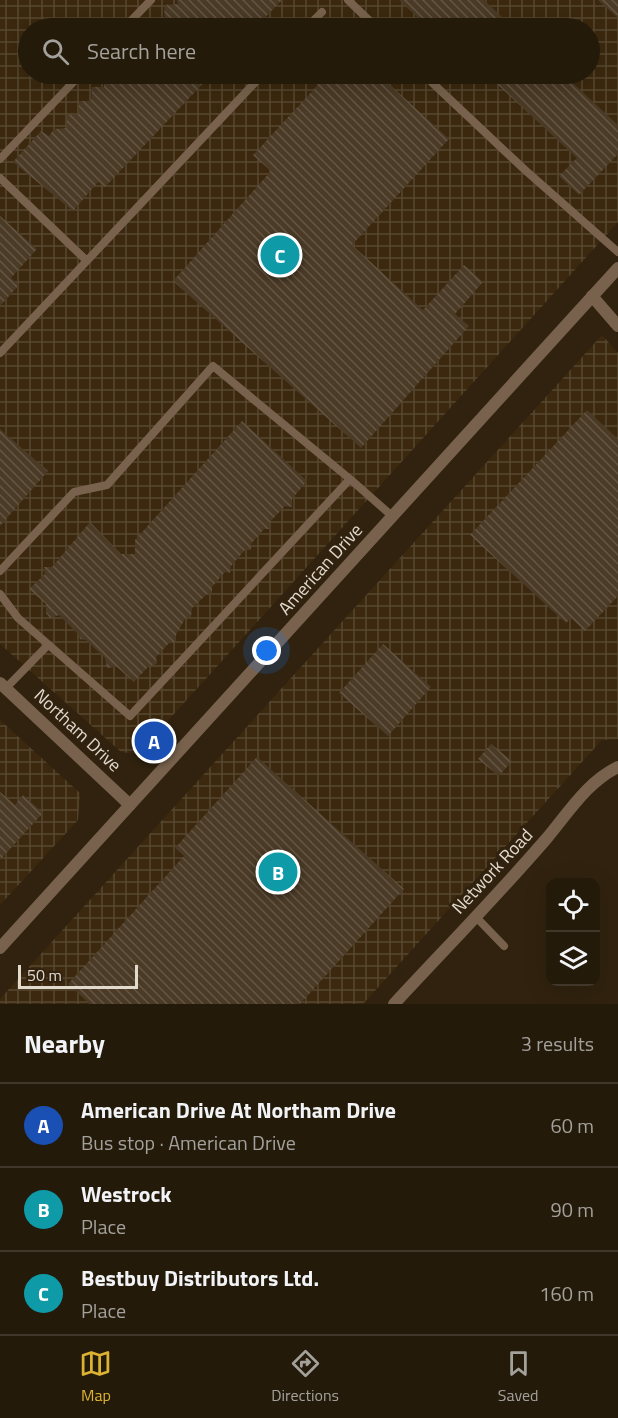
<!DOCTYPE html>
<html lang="en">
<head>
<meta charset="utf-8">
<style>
  :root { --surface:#241a0a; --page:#302718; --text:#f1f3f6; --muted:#a3a19c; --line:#41382b; --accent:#dcb233 }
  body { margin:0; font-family:"Titillium Web",sans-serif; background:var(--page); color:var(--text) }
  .controls { position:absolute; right:18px; bottom:18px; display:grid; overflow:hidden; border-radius:12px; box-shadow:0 6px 24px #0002 }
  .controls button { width:54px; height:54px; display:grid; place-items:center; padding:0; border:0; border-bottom:2px solid var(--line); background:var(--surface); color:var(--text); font:30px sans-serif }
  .scale { position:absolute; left:18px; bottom:15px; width:120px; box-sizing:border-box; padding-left:6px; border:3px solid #e3dace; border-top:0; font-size:16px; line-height:21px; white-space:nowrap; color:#e3dace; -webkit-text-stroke:4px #30220e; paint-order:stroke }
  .you { position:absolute; left:267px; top:651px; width:21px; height:21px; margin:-15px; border:4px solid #fff; border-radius:50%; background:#1a73e8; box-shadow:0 0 0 9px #1a73e833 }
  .badge { display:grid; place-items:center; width:39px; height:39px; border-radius:50%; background:var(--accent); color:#fff; font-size:20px; font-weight:700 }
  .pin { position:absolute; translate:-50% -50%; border:3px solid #fff; box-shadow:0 2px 6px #0006 }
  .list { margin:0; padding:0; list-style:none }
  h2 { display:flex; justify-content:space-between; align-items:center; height:78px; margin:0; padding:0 24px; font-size:26px }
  h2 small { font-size:20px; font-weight:400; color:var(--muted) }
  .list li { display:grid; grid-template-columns:39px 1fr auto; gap:18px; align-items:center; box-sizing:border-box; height:84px; padding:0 24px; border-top:2px solid var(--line) }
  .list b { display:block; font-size:22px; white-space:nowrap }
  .list p { margin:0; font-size:20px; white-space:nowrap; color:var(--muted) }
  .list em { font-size:20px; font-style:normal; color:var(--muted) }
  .icon { flex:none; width:33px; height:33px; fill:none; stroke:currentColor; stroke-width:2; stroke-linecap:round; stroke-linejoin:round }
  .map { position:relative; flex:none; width:618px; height:1004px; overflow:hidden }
  .search { position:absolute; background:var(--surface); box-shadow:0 6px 24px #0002; left:18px; right:18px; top:18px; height:66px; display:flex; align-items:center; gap:15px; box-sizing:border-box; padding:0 21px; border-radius:33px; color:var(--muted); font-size:22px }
  .sheet { height:330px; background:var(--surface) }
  nav { display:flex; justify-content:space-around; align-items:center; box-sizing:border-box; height:84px; border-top:2px solid var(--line); background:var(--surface); font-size:16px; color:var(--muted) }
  nav a { display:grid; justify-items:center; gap:3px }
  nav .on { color:var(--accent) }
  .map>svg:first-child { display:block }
  .industrial { fill:url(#industrial-grid); fill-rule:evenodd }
  .building { fill:url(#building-back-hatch) }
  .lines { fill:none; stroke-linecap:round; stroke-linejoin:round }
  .service { stroke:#78624d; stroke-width:8 }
  .minor { stroke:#78624d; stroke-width:12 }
  .tertiary { stroke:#78624d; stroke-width:12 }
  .labels { text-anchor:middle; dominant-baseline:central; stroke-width:6; stroke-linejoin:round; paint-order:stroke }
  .street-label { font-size:18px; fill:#e3dace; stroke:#30220e }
</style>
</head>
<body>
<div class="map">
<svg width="618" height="1004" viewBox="0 0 618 1004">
  <defs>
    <pattern id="industrial-grid" width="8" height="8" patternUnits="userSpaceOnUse" patternTransform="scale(1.5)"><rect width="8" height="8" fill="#3b280e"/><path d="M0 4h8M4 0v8" fill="none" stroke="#574730"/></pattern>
    <pattern id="building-back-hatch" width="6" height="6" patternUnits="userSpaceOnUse" patternTransform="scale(1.5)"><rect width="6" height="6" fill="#4a3a26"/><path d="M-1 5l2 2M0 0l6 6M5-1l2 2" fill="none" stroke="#645644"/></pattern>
  </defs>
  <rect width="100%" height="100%" fill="#30220e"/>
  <!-- industrial -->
  <path class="industrial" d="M 0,0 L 618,0 L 618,222 L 138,754 L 121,752 L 0,644 ZM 28,28 L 590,28 L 590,74 L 28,74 Z
    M 602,335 L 618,353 L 618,739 L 602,740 L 363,1004 L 0,1004 L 0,999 Z
    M 0,720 L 80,793 L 78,820 L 0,905 Z"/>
  <!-- building -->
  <path class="building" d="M 177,0 L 282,0 L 255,28 L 153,28 L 152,20 L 165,20 L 164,5 L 178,4 Z
    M 399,0 L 484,0 L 506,21 L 499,28 L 429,28 Z
    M 598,0 L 618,0 L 618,18 Z
    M 104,74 L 212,74 L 105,187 L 98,182 L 73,211 L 13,162 L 41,131 L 49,136 L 54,129 L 67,128 L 67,115 L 79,114 L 79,101 L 91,101 L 92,87 L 104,87 Z
    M 328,74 L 378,74 L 449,139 L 352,245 L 423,310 L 464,265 L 483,282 L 455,314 L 469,326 L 361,448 L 173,281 L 271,171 L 253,155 Z
    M 507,74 L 563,74 L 618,125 L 618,154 L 579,195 L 559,176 L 577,158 L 497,84 Z
    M 0,216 L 37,249 L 11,278 L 19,285 L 0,306 Z
    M 587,410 L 618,439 L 618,596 L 585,631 L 571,618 L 566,623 L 470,535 Z
    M 242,421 L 307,481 L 292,499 L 292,507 L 285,506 L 269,523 L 270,529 L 264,529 L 251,544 L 251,550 L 245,550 L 231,566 L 230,573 L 225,572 L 212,587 L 212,594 L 207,594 L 192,608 L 191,617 L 186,617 L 176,635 L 176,642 L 170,642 L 156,657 L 157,664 L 149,666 L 134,682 L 117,667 L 107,668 L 105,658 L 86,640 L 80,639 L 79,635 L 59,615 L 50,618 L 46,613 L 46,604 L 29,589 L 45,574 L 44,567 L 52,567 L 90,522 L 121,554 L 135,554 L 135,540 Z
    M 0,429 L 48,471 L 0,526 Z
    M 383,644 L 431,687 L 388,736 L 339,693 Z
    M 491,744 L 512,761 L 499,776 L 478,759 Z
    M 257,757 L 404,889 L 300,1004 L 90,1004 L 68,984 L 184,856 L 175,848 Z
    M 0,792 L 15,805 L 23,795 L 43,813 L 0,860 Z"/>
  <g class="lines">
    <!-- service -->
    <path class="service" d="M 348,0 L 377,28
      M 124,28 L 151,0
      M 306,28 L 322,12
      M 423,74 L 525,170 L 618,252
      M 0,159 L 81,74
      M 0,178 L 86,260
      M 0,353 L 263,74
      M 0,571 L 74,492 L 107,485 L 213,366 L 350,479
      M 0,594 L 18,618 L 130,716 L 350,479 L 392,516
      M 6,688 L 48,645
      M 475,916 L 504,946"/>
    <!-- minor -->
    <path class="minor" d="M 592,296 L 618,326
      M 0,683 L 130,805
      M 394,1004 C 445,949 498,895 547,838 C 568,813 588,781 618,767"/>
    <!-- tertiary -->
    <path class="tertiary" d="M 0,948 L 618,268"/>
  </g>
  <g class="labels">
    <!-- street labels -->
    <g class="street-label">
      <text transform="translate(320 569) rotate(-48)">American Drive</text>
      <text transform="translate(78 730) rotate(43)">Northam Drive</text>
      <text transform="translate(492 871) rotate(-47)">Network Road</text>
    </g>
  </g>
</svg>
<div class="controls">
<button><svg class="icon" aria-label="locate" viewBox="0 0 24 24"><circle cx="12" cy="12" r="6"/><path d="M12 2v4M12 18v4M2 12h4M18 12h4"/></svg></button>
<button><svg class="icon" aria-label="layers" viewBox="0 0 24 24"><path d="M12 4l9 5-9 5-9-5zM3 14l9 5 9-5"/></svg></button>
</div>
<div class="scale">50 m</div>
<div class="you"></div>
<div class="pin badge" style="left:154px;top:741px;background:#1a4fb4">A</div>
<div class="pin badge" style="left:278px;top:872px;background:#0f9aa8">B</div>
<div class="pin badge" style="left:280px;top:255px;background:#0f9aa8">C</div>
<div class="search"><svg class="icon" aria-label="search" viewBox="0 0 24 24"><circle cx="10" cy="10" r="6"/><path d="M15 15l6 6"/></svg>Search here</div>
</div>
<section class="sheet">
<h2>Nearby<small>3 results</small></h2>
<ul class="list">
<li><span class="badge" style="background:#1a4fb4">A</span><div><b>American Drive At Northam Drive</b><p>Bus stop · American Drive</p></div><em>60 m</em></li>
<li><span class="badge" style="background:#0f9aa8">B</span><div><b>Westrock</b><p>Place</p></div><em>90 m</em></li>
<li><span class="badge" style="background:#0f9aa8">C</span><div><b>Bestbuy Distributors Ltd.</b><p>Place</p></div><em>160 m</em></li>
</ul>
</section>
<nav>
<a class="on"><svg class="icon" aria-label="map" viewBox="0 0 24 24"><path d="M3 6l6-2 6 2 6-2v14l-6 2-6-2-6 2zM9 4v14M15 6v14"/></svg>Map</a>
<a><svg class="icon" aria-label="directions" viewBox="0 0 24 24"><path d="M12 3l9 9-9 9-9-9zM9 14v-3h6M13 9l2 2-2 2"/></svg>Directions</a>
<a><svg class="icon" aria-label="saved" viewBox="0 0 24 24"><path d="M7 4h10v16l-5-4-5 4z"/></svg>Saved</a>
</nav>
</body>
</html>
